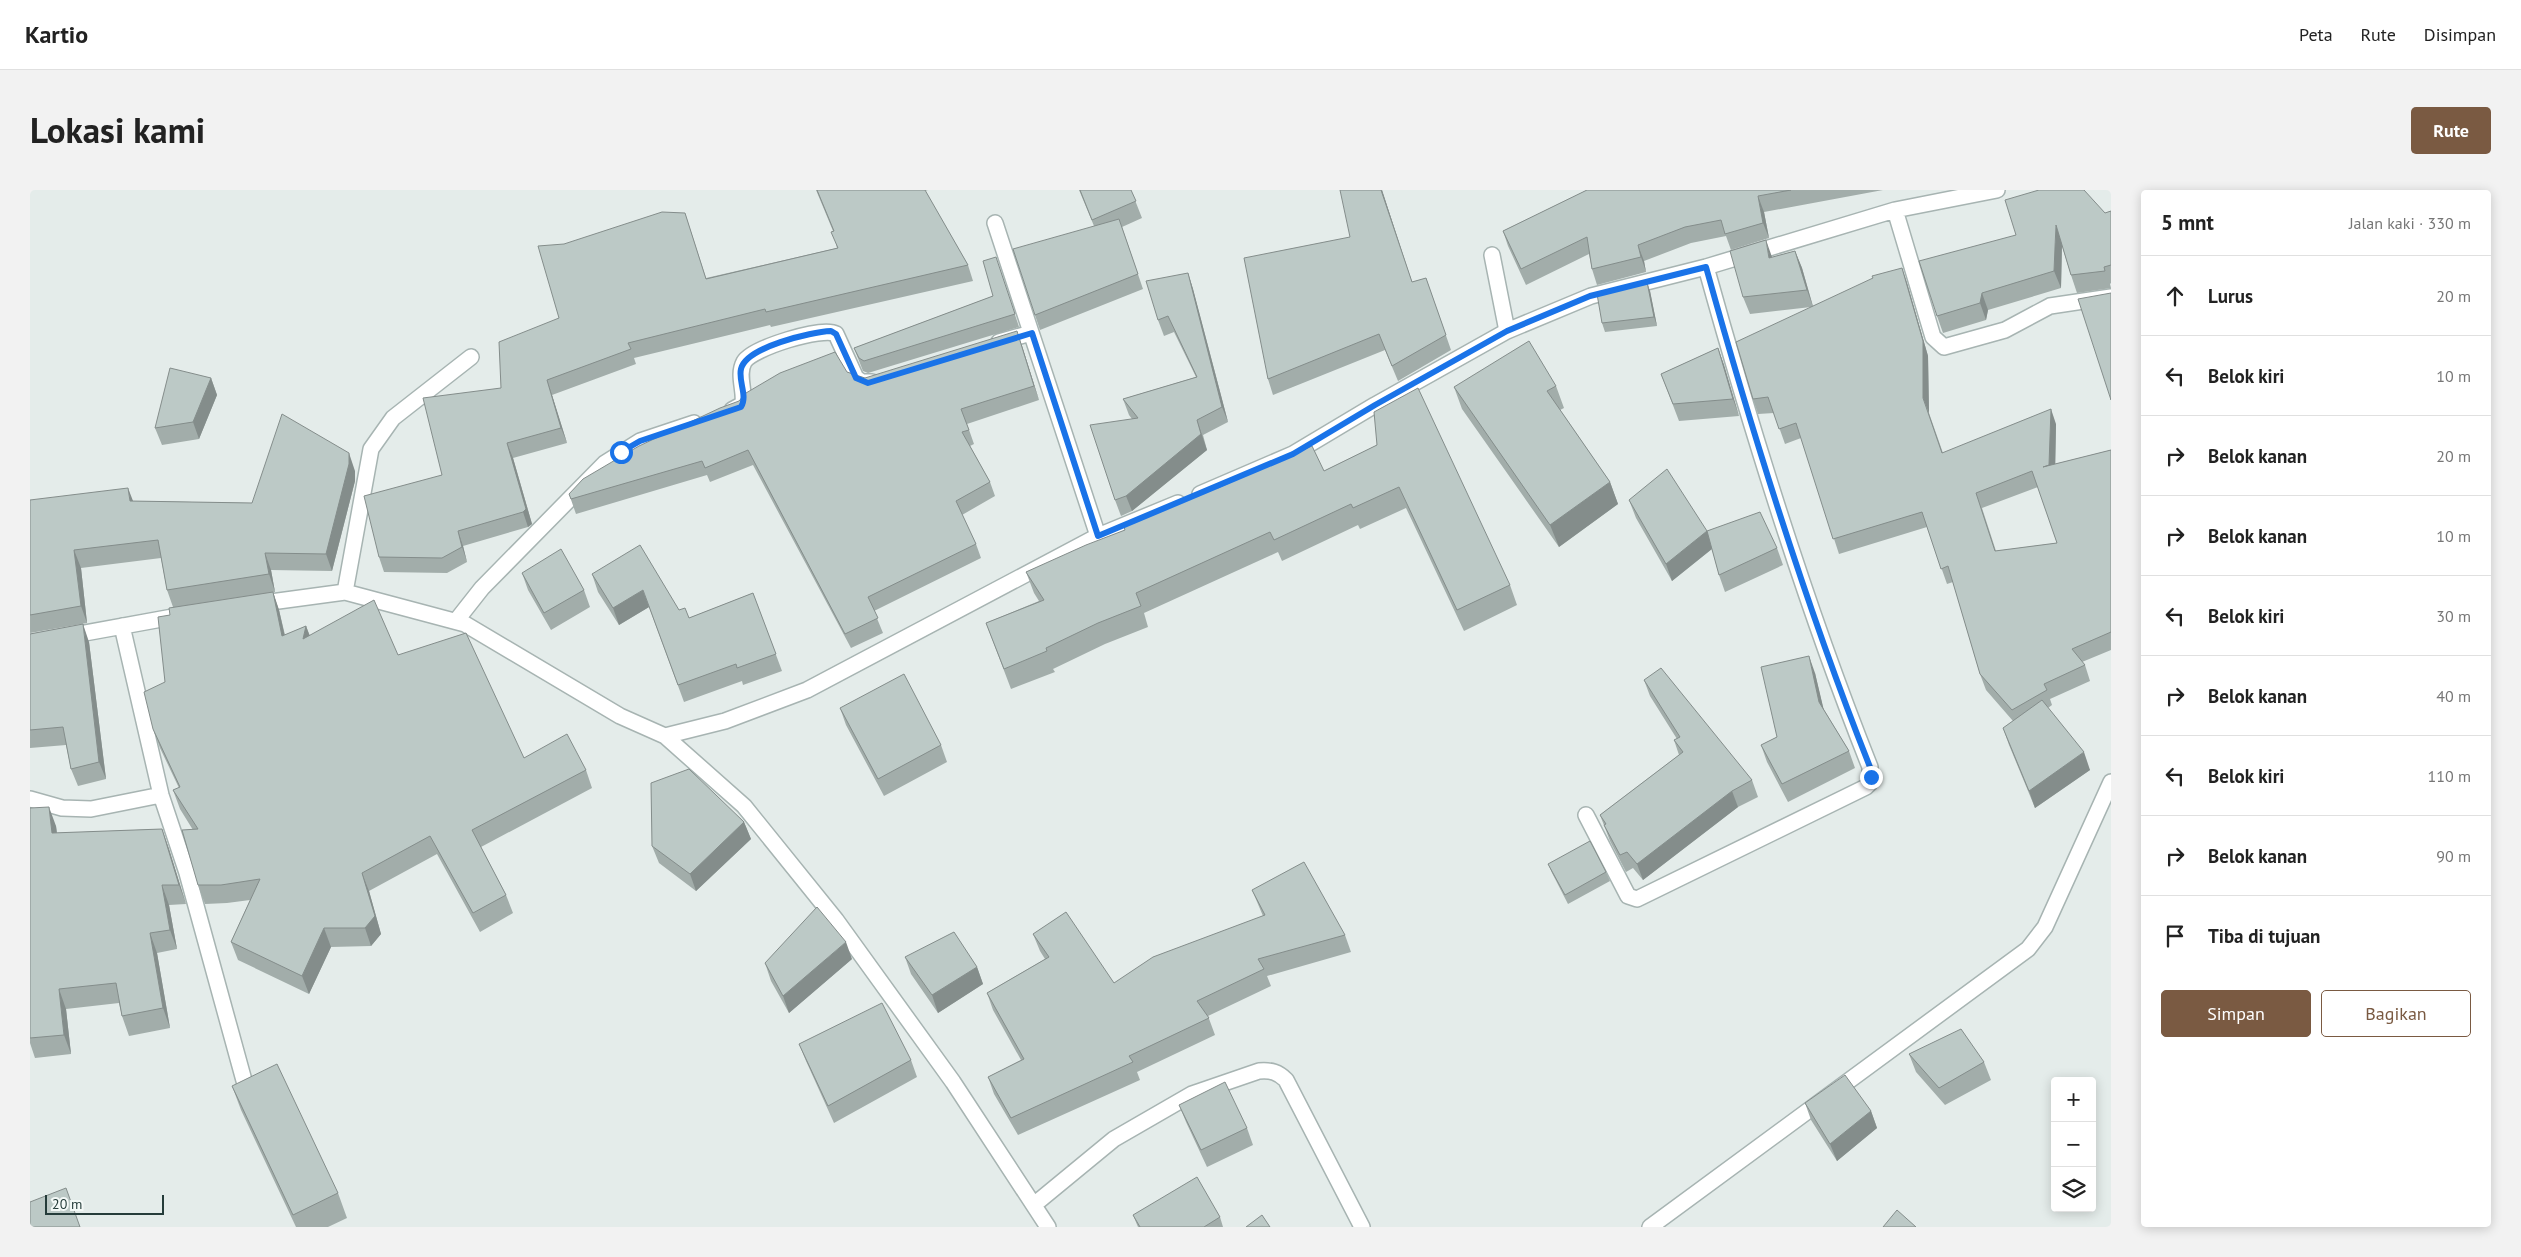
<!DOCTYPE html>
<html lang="id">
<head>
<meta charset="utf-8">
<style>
  :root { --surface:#fff; --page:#f2f2f2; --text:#222; --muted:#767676; --line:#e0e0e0; --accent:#7a5a42 }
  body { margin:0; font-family:"PT Sans",sans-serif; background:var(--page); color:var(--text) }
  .controls { position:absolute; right:15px; bottom:15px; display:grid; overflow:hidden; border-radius:5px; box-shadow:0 2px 12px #0003 }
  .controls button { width:45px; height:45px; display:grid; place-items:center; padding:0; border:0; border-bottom:1px solid var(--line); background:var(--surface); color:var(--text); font:25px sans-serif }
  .scale { position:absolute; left:15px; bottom:12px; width:119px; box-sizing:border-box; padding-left:5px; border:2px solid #253c3a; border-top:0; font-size:14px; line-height:18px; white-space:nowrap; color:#253c3a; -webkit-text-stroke:4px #f4f9f7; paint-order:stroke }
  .stop { position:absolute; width:15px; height:15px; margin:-11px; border:4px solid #1a73e8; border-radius:50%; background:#fff }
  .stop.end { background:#1a73e8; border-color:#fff; box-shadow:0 1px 5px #0008 }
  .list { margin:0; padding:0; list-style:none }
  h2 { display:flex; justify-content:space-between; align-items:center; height:65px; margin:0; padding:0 20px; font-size:21px }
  h2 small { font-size:16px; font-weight:400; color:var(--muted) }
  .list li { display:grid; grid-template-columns:32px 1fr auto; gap:15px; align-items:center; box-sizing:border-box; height:80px; padding:0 20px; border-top:1px solid var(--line) }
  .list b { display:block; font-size:19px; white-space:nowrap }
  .list em { font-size:16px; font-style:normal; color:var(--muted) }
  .actions { display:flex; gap:10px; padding:15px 20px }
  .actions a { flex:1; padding:11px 0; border:1px solid var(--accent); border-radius:5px; text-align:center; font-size:18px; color:var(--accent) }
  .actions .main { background:var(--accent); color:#fff }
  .icon { flex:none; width:28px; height:28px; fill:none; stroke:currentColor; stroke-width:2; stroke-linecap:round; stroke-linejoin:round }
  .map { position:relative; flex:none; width:2081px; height:1037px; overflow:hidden; border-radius:5px }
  header { display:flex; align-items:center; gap:30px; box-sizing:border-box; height:70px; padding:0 25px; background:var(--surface); border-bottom:1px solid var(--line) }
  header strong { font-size:24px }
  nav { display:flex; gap:28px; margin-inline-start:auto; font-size:18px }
  .intro { display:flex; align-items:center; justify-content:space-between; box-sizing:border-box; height:120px; padding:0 30px }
  h1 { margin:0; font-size:35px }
  .button { padding:12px 22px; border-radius:5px; background:var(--accent); color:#fff; font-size:18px; font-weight:700 }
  main { display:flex; gap:30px; padding:0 30px }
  aside { flex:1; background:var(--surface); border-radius:5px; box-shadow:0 2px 12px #0003 }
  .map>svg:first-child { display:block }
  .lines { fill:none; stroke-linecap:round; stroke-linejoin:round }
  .street-casing { stroke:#a7b4b2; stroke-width:18 }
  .street { stroke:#fff; stroke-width:15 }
  .wall { fill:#a2adaa; fill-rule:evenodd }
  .shaded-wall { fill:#848d8b }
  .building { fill:#bcc9c6; stroke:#848d8b; fill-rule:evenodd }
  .route { stroke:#1a73e8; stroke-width:6 }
</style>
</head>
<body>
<header>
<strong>Kartio</strong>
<nav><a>Peta</a><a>Rute</a><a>Disimpan</a></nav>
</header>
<div class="intro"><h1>Lokasi kami</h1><a class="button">Rute</a></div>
<main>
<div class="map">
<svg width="2081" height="1037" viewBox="0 0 2081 1037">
  <rect width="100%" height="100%" fill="#e4ecea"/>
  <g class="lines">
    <!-- street casing -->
    <g class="street-casing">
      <path id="street" d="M 1865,20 L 1903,147 L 1914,157 L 1975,140 L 2020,116 L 2081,107
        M 965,33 L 1068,346
        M 1462,65 L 1477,141
        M 969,152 L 1001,143
        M 702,220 L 713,214 C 715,200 707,185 714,172 C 722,158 793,136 806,144 L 826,188 L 832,192 L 842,192
        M 1170,304 L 1263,264 L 1345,215 L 1477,141 L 1561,106 L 1676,77 L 1865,20 L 1967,0
        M 315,402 L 341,259 L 363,228 L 441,167
        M 226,414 L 315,402 L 435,434 L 590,526 L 635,546 L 695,531 L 777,500 L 1068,346 L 1148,313
        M 426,431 L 452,398 L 575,273 L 610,251 L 664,233
        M 92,436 L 131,605 L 157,683 L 218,905
        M 0,453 L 148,426
        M 635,546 L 714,616 L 806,730 L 923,892 L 1018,1037
        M 0,609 L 32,618 L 61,619 L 131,605
        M 1556,625 L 1598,706 L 1607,709 L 1836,597 L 1840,593 L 1840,577 C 1775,414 1723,246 1676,77
        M 1005,1014 L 1084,949 L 1162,904 L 1229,881 C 1241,880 1248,882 1256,890 L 1332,1037
        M 1620,1037 L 1998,759 L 2015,737 L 2081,592"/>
    </g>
    <!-- street -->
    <use href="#street" class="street"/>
  </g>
  <!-- wall -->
  <path class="wall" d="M 786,0 L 898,0 L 895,1 L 938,75 L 943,91 L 741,137 L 740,135 L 604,168 L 606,174 L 522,205 L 537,253 L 483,268 L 502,334 L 498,337 L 433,356 L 437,372 L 417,383 L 354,382 L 349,367 L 412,285 L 471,198 L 529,128 L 655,23 L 676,88 L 807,58 L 803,41 Z
    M 1049,0 L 1101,0 L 1112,28 L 1092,37 L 1113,99 L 1010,140 L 1005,125 L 1064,36 Z
    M 1352,0 L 1382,92 L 1396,88 L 1421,160 L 1368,191 L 1355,160 L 1243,205 L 1238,189 L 1320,47 Z
    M 1557,0 L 1853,0 L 1734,22 L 1739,48 L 1701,60 L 1696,46 L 1661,53 L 1614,71 L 1616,82 L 1567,95 L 1562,79 L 1559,64 L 1496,95 L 1478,56 L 1473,41 Z
    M 2081,21 L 2081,93 L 2080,94 L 2081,98 L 2047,103 L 2041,85 L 2032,56 L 2031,98 L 1958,120 L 1956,130 L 1913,143 L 1907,126 L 2075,23 Z
    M 1765,61 L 1772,78 L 1783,116 L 1872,78 L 1877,93 L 1898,166 L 1899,223 L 1913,263 L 2026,234 L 2025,274 L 2081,260 L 2081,460 L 2052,472 L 2055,475 L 2060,491 L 2020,509 L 2022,515 L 2018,518 L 2060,580 L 2005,618 L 1979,555 L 1973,538 L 1983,531 L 1956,500 L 1950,484 L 1923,392 L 1917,394 L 1897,337 L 1809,364 L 1771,248 L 1755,254 L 1744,223 L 1728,224 L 1723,209 L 1781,117 L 1720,124 L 1713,107 L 1742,67 ZM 2008,297 L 2027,353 L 1966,361 L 1952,318 Z
    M 970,79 L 989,137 L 838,183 L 833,181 L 824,158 L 963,106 Z
    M 1158,83 L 1163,99 L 1198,232 L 1173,245 L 1177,260 L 1102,321 L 1091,326 L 1085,310 L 1102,229 L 1099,225 L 1093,209 L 1166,187 L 1144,142 L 1134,146 L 1128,130 Z
    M 1620,101 L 1627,136 L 1575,142 L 1572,133 Z
    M 992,156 L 1009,210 L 937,234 L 944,254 L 940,256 L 960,292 L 965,306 L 932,325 L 946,354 L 951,368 L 844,421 L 853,443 L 821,458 L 723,275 L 680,292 L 677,285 L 546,324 L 539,304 L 817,182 L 835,188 Z
    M 1688,158 L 1694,175 L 1709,226 L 1649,231 L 1631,184 Z
    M 181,188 L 187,205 L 169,249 L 132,255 L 125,238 Z
    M 1526,196 L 1534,218 L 1530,220 L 1580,292 L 1588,314 L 1529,357 L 1432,219 L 1424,197 Z
    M 1347,255 L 1480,395 L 1487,415 L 1434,441 L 1376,318 L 1330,339 L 1328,335 L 1252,371 L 1248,362 L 1114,423 L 1118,437 L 1075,454 L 1023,479 L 1025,482 L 981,499 L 956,433 L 1009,411 L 1004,403 L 996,382 L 1095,340 L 1188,298 L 1294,281 Z
    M 325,281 L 325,291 L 302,381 L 241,380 L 245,402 L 243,402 L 249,420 L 255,445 L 276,436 L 280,446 L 368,465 L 494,568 L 556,580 L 562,598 L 451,657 L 476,705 L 483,723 L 450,742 L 407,664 L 339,701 L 351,744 L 341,756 L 301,757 L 279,804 L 208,770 L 201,752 L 220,710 L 197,713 L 175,714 L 168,695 L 163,640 L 150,619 L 143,600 L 149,598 L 130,558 L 123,539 L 135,492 L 140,425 L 143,417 L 137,400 L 131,368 L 51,378 L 57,433 L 0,443 L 0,310 L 103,311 L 222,313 Z
    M 1599,310 L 1677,341 L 1747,358 L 1753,375 L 1695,402 L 1689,385 L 1682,359 L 1642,391 L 1606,328 Z
    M 492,383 L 554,400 L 560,417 L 521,440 L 498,400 Z
    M 562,384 L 649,420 L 659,428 L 723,403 L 752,481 L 713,495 L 712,491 L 654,512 L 619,417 L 589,435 L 568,402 Z
    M 0,444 L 59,452 L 76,589 L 48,596 L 41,579 L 36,555 L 0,558 Z
    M 1785,483 L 1793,518 L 1819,561 L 1825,578 L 1758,612 L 1737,572 L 1731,555 L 1747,547 Z
    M 1614,490 L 1722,590 L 1728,607 L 1708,617 L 1613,690 L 1603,678 L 1596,682 L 1580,651 L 1570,625 L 1649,565 L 1644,550 L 1647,549 L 1620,506 Z
    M 810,518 L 911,555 L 917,572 L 854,606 L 816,535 Z
    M 0,618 L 26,636 L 27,643 L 132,639 L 139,659 L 156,714 L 139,715 L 147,759 L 127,763 L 140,838 L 99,846 L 92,826 L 89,813 L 36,819 L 41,864 L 5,868 L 0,853 Z
    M 714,632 L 721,649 L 666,701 L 629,673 L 622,656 Z
    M 1518,674 L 1576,682 L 1580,691 L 1538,714 L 1522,683 Z
    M 1222,700 L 1315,745 L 1321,762 L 1237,786 L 1241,796 L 1178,826 L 1185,845 L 1107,882 L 1110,890 L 988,945 L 964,904 L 958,887 L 991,870 L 963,820 L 957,803 L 1015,769 L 1010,761 L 1003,744 L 1084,793 L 1233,726 Z
    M 875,767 L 947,777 L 953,794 L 908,823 L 881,784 Z
    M 822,769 L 759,823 L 741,791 L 735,773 Z
    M 769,854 L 881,870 L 887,887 L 804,933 L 776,871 Z
    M 1879,864 L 1954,872 L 1961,890 L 1915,915 L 1886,882 Z
    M 202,896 L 308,1003 L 317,1028 L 298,1037 L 266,1037 L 211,920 Z
    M 1775,913 L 1841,921 L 1847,938 L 1807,971 L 1781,930 Z
    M 1149,915 L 1217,938 L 1223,955 L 1177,977 L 1156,932 Z
    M 1103,1025 L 1190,1027 L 1193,1037 L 1108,1037 Z"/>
  <!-- shaded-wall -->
  <path class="shaded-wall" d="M 1351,0 L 1352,0 L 1387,108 L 1382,92 Z
    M 1728,6 L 1734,22 L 1739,48 L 1733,33 Z
    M 2026,35 L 2032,52 L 2031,98 L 2024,81 Z
    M 1736,50 L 1742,67 L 1746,85 L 1739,68 Z
    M 1608,55 L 1614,71 L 1616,82 L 1611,67 Z
    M 1765,61 L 1772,78 L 1783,117 L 1777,100 Z
    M 1872,78 L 1877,93 L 1898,166 L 1899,223 L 1893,208 Z
    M 1158,83 L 1163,99 L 1198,232 L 1192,217 Z
    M 1617,92 L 1620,101 L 1627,136 L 1624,127 Z
    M 1952,103 L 1958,120 L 1956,130 L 1950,113 Z
    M 987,141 L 992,156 L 1009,210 L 1004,196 Z
    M 1688,158 L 1694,175 L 1709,226 L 1703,209 Z
    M 181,188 L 187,205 L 169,249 L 163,232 Z
    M 517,190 L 522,205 L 537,253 L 531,238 Z
    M 2021,219 L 2026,234 L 2025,290 L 2019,275 Z
    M 1167,230 L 1177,260 L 1102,321 L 1096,306 Z
    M 477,253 L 483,268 L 502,334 L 498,337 L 493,322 Z
    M 319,263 L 325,281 L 325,291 L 302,381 L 296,364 Z
    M 1580,292 L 1588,314 L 1529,357 L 1520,335 Z
    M 98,298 L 105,316 L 100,311 Z
    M 428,341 L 433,356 L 437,372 L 432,357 Z
    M 1677,341 L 1683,358 L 1642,391 L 1636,374 Z
    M 44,360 L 51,378 L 57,433 L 51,416 Z
    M 235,363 L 241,380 L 245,402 L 239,384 Z
    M 613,400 L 619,417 L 589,435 L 583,418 Z
    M 243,402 L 249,420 L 259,465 L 252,446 Z
    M 53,434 L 59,452 L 76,589 L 69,572 Z
    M 276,436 L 283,455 L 273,449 Z
    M 1779,466 L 1785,483 L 1796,529 L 1789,512 Z
    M 2054,562 L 2060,580 L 2005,618 L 1999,601 Z
    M 1702,601 L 1708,617 L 1613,690 L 1607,674 Z
    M 19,617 L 26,636 L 29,662 L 22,643 Z
    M 714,632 L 721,649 L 666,701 L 660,684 Z
    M 132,639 L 139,659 L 156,714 L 149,695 Z
    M 332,683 L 339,701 L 351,744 L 341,756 L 335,738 Z
    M 132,695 L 139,715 L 147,759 L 140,740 Z
    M 294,738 L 301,757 L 279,804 L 272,786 Z
    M 120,743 L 127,763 L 140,838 L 133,818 Z
    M 816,752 L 822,769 L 759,823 L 753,806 Z
    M 947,777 L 953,794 L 908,823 L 902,805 Z
    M 29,799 L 36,819 L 41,864 L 34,845 Z
    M 1841,921 L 1847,938 L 1807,971 L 1800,954 Z"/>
  <!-- building -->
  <path class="building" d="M 787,0 L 895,0 L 938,75 L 736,122 L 735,119 L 598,153 L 601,159 L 517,190 L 531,238 L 477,253 L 496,319 L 493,322 L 428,341 L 432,357 L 412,368 L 349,367 L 334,306 L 412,285 L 393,208 L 471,198 L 469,152 L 529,128 L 508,56 L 534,54 L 632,22 L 655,23 L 676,89 L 808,58 L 801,42 L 804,41 Z
    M 1050,0 L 1101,0 L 1106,11 L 1062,30 Z
    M 1310,0 L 1351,0 L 1382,92 L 1396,88 L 1416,145 L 1362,176 L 1349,144 L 1238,189 L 1214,68 L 1320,47 Z
    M 1557,0 L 1761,0 L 1728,6 L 1733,33 L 1695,44 L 1691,30 L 1655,37 L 1608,55 L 1611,67 L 1562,79 L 1557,47 L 1491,79 L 1473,41 Z
    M 2009,0 L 2054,0 L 2075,23 L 2081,21 L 2081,75 L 2074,77 L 2075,81 L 2041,85 L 2026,35 L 2024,81 L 1952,103 L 1950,113 L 1907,126 L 1889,71 L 1986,45 L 1975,10 Z
    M 1089,29 L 1108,84 L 1005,125 L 983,59 Z
    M 1736,50 L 1739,68 L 1765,61 L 1777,100 L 1713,107 L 1700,61 Z
    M 966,67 L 985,124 L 834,171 L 829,168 L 824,158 L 963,106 L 953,71 Z
    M 1872,78 L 1893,151 L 1893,208 L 1912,263 L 2021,219 L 2019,275 L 2013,277 L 2081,260 L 2081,442 L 2042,459 L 2055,475 L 2014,494 L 2017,500 L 1982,520 L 1950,484 L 1918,376 L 1911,379 L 1892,322 L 1803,349 L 1766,233 L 1749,239 L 1738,207 L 1723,209 L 1706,152 L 1843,88 L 1842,86 ZM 2002,281 L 2027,353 L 1965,361 L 1946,303 Z
    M 1158,83 L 1192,217 L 1167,230 L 1171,244 L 1096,306 L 1085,310 L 1060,235 L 1108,228 L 1093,209 L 1167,187 L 1138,126 L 1128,130 L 1116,91 Z
    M 1617,92 L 1624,127 L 1572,133 L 1567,104 Z
    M 2081,103 L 2081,210 L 2048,109 Z
    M 987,141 L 1004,196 L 931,219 L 939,240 L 932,242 L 960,292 L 926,311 L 946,354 L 838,407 L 848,428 L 815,444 L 718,260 L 675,278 L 672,271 L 541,309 L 539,304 L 553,289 L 609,256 L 690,218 L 709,211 L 716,203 L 750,183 L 805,162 L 817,182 L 835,188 Z
    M 1499,151 L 1526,196 L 1517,201 L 1580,292 L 1520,335 L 1424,197 Z
    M 1688,158 L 1703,209 L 1643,214 L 1631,184 Z
    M 140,178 L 181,188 L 163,232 L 125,238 Z
    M 1388,198 L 1480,395 L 1427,420 L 1369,297 L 1323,318 L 1321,314 L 1244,350 L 1240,342 L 1106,403 L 1111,416 L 1068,433 L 1016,458 L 1017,461 L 974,479 L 956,433 L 1014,410 L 996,382 L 1056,355 L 1095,340 L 1094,337 L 1187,294 L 1188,298 L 1282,256 L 1294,281 L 1347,255 L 1344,222 Z
    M 252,224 L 319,263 L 319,274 L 296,364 L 235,363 L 239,384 L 137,400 L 128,350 L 44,360 L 51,416 L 0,425 L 0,310 L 98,298 L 100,311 L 222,313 Z
    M 1637,279 L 1677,341 L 1636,374 L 1599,310 Z
    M 1730,322 L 1747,358 L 1689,385 L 1677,341 Z
    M 610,355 L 649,420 L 655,418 L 659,428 L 723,403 L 746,464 L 707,478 L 706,474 L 648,495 L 613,400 L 583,418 L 562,384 Z
    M 531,359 L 554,400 L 514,423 L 492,383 Z
    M 243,402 L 252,446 L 276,436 L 273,449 L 344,410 L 368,465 L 436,443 L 494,568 L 537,544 L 556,580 L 442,640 L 476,705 L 443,723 L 400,646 L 332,683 L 345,726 L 335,738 L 294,738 L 272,786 L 201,752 L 230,689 L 191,695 L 168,695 L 152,640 L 168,639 L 143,600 L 150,597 L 123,539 L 114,502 L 135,492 L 128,427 L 140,425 L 139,418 Z
    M 53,434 L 69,572 L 41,579 L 33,537 L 0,540 L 0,444 Z
    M 1779,466 L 1789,512 L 1819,561 L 1752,594 L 1731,555 L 1747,547 L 1731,477 Z
    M 1631,478 L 1722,590 L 1702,601 L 1607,674 L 1597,662 L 1590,665 L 1574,635 L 1576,634 L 1570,625 L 1653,562 L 1644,550 L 1650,547 L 1614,490 Z
    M 874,484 L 911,555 L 848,589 L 810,518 Z
    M 2012,510 L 2054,562 L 1999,601 L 1973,538 Z
    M 659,579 L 714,632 L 660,684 L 622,656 L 621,593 Z
    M 19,617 L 22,643 L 132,639 L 149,695 L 132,695 L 140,740 L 120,743 L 133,818 L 92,826 L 86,793 L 29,799 L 34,845 L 0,848 L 0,618 Z
    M 1560,651 L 1576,682 L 1535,705 L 1518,674 Z
    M 1274,672 L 1315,745 L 1228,769 L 1234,779 L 1167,811 L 1179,828 L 1099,866 L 1103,872 L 981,928 L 958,887 L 994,869 L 957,803 L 1019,767 L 1003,744 L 1036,722 L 1084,793 L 1123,767 L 1235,725 L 1222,700 Z
    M 787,717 L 816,752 L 753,806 L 735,773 Z
    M 924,742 L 947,777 L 902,805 L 875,767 Z
    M 852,813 L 881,870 L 798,916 L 769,854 Z
    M 1931,839 L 1954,872 L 1909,898 L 1879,864 Z
    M 247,874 L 308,1003 L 263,1025 L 202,896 Z
    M 1815,885 L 1841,921 L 1800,954 L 1775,913 Z
    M 1195,892 L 1217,938 L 1171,960 L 1149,915 Z
    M 1167,987 L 1190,1027 L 1174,1037 L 1110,1037 L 1103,1025 Z
    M 36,998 L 50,1037 L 0,1037 L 0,1012 Z
    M 1867,1020 L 1886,1037 L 1853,1037 Z
    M 1232,1025 L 1240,1037 L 1216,1037 Z"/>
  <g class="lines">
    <!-- route -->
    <path class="route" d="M 591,262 L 610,251 L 711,217 C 718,206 708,191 711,179 C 716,157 781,142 801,141 L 806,144 L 826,188 L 838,193 L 1002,143 L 1068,346 L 1263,264 L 1345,215 L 1477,141 L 1560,106 L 1676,77 C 1723,246 1775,414 1840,577 L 1841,587"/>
  </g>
</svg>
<div class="controls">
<button>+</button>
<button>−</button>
<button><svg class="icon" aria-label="layers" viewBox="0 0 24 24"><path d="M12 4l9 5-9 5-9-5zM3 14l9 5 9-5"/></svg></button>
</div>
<div class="scale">20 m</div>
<div class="stop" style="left:591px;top:262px"></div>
<div class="stop end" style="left:1841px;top:587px"></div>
</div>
<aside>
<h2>5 mnt<small>Jalan kaki · 330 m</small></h2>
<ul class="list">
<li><svg class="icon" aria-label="ahead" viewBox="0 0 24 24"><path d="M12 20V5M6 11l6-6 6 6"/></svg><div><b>Lurus</b></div><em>20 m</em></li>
<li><svg class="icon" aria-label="left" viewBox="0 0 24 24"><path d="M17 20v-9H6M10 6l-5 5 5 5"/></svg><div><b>Belok kiri</b></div><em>10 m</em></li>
<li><svg class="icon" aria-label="right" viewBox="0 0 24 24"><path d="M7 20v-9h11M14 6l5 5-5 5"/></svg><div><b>Belok kanan</b></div><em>20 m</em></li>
<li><svg class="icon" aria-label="right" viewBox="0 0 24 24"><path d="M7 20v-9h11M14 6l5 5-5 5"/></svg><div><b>Belok kanan</b></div><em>10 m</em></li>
<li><svg class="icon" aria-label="left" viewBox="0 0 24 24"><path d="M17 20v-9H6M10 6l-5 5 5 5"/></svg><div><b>Belok kiri</b></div><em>30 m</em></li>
<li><svg class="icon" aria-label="right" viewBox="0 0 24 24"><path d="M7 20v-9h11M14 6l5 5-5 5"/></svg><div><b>Belok kanan</b></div><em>40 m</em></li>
<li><svg class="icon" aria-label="left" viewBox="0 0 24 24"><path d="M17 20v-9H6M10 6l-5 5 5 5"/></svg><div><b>Belok kiri</b></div><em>110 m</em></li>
<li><svg class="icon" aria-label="right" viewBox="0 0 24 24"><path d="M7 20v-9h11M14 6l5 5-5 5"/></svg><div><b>Belok kanan</b></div><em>90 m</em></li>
<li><svg class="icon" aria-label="arrive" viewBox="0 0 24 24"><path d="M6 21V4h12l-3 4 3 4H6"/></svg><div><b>Tiba di tujuan</b></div></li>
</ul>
<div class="actions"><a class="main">Simpan</a><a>Bagikan</a></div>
</aside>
</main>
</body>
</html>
